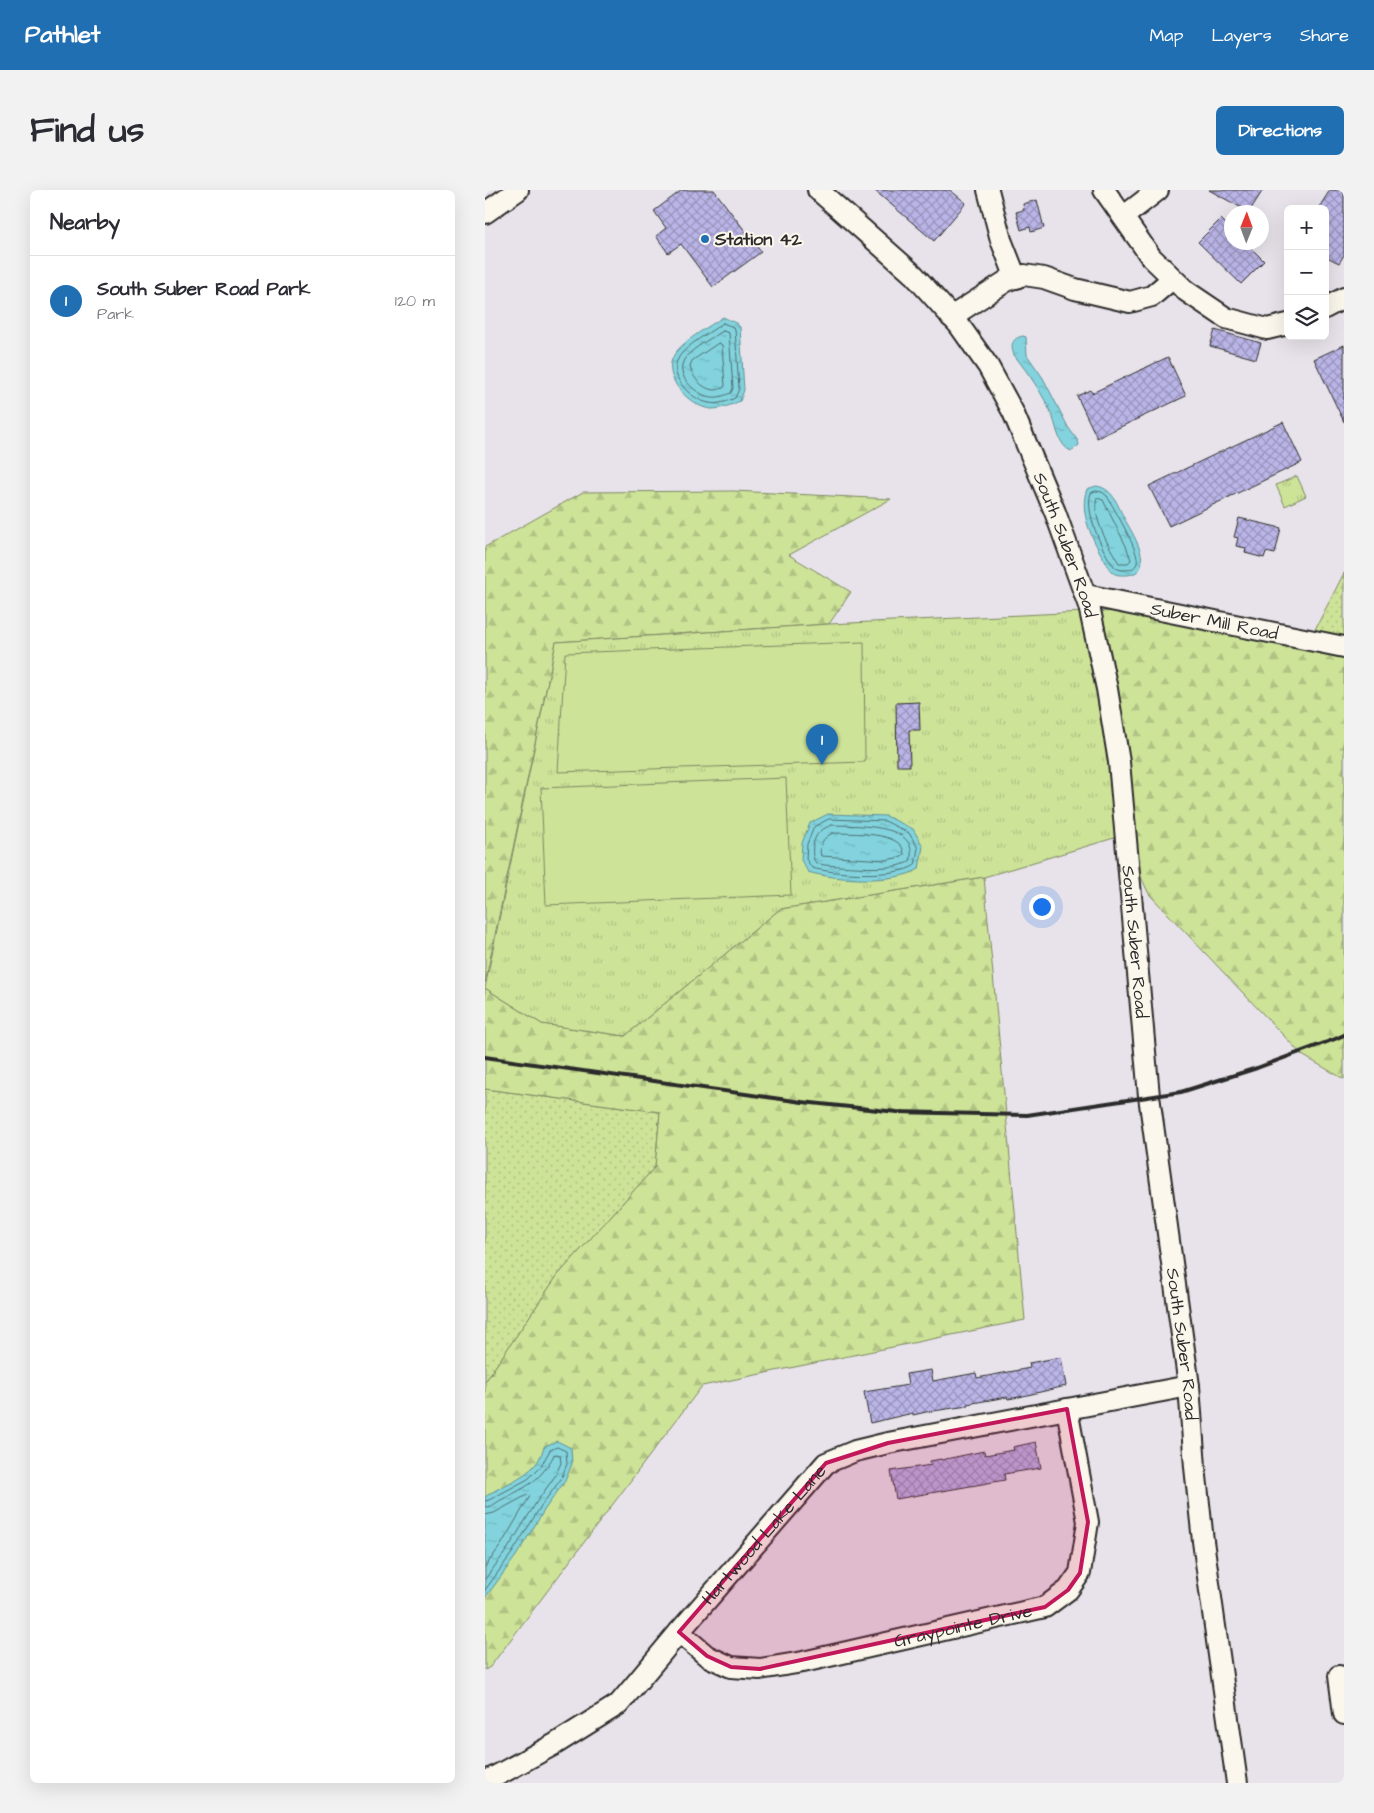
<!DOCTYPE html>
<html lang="en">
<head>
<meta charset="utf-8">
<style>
  :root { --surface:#fff; --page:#f2f2f3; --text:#2b2b33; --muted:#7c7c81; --line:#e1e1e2; --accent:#1f6fb2 }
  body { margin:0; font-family:"Architects Daughter",sans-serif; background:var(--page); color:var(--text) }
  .controls { position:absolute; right:15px; top:15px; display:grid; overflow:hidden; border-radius:8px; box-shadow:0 5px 20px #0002 }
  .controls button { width:45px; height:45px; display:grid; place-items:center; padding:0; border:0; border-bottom:1px solid var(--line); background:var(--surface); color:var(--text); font:25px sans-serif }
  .compass { position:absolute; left:739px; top:15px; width:45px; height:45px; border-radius:50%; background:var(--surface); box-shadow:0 5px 20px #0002; rotate:1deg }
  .you { position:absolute; left:556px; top:716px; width:18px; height:18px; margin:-12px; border:4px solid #fff; border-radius:50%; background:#1a73e8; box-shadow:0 0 0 8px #1a73e833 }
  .badge { display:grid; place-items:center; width:32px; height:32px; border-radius:50%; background:var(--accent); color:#fff; font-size:16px; font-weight:700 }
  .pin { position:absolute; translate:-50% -41px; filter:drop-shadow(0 1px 2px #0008) }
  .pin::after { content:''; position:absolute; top:26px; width:18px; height:15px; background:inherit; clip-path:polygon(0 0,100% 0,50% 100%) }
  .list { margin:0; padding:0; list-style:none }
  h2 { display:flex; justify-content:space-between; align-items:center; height:65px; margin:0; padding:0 20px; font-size:21px }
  h2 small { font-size:16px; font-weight:400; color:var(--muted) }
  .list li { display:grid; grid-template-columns:32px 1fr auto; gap:15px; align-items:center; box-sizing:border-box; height:90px; padding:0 20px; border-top:1px solid var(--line) }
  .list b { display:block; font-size:19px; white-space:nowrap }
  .list p { margin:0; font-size:16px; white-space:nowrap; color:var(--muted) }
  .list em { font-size:16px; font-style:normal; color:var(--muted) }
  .icon { flex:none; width:28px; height:28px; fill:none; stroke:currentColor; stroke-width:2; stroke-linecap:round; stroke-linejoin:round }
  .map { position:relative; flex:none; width:859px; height:1593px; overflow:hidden; border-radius:8px }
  header { display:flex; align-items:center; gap:30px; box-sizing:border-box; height:70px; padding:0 25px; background:var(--accent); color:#fff }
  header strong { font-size:24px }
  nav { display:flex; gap:28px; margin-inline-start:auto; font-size:18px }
  .intro { display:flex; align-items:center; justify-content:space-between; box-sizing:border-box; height:120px; padding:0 30px }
  h1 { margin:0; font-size:35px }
  .button { padding:12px 22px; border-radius:8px; background:var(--accent); color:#fff; font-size:18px; font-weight:700 }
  main { display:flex; gap:30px; padding:0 30px }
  aside { flex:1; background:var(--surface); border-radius:8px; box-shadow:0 5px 20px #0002 }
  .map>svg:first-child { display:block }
  .grass { fill:url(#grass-dots); stroke:#7c8762 }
  .forest { fill:url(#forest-firs); stroke:#7c8762 }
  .park { fill:url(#park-tufts); stroke:#7c8762 }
  .pitch { fill:#cde398; stroke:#7c8762 }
  .water { fill:url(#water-ripples); stroke:#5f9096 }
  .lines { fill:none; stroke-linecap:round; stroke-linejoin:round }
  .shore { stroke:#4e6e72; stroke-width:1 }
  .building { fill:url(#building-cross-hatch); stroke:#2b2b2b }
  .minor-casing { stroke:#2b2b2b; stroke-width:24 }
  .minor { stroke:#fbf7ec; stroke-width:20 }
  .rail { stroke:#2b2b2b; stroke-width:4 }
  .marked { fill:#c2185b; fill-opacity:0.2; stroke:#c2185b; stroke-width:4; stroke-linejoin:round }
  .poi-dot { fill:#1f6fb2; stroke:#fbf7ec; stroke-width:2 }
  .labels { text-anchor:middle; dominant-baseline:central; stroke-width:4; stroke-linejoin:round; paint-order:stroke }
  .poi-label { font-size:18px; font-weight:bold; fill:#2b2b2b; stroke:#fbf7ec; text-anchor:start }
  .street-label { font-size:18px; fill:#2b2b2b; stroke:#fbf7ec }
</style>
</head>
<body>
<header>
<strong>Pathlet</strong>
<nav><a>Map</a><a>Layers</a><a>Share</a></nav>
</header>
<div class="intro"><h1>Find us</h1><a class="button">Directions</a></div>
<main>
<aside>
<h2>Nearby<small></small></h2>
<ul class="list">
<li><span class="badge">1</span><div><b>South Suber Road Park</b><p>Park</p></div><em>120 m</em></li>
</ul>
</aside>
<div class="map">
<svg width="859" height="1593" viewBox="0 0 859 1593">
  <defs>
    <pattern id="grass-dots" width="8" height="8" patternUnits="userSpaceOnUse" patternTransform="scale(1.25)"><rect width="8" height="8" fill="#cde398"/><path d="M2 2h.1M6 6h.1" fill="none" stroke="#b0c383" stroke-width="1.8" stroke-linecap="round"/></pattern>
    <pattern id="forest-firs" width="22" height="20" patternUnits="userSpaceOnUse" patternTransform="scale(1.25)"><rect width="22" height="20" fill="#cde398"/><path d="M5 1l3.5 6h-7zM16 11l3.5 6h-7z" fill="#b0c383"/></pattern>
    <pattern id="park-tufts" width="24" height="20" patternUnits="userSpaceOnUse" patternTransform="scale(1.25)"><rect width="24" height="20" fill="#cde398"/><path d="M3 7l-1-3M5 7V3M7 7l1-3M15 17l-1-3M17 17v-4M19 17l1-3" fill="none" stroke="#b0c383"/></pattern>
    <pattern id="water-ripples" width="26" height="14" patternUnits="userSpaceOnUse" patternTransform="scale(1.25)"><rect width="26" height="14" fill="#82d3dd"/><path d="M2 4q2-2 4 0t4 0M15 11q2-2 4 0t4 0" fill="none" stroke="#70b5be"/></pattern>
    <pattern id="building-cross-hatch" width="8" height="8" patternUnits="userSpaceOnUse" patternTransform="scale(1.25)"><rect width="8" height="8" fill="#bab5e7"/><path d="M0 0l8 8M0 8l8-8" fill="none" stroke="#9793bb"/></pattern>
  </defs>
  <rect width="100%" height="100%" fill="#e8e3ea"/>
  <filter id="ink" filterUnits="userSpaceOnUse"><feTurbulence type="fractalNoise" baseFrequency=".02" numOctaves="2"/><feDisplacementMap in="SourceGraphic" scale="10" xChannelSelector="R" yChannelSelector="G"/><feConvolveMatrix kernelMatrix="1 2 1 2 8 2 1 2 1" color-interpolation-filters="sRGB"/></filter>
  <g filter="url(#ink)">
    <!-- grass -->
    <path class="grass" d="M 859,383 L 859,462 L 822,455 Z
      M 0,899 L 175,922 L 170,977 L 72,1086 L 0,1192 Z"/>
    <!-- forest -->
    <path class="forest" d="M 249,301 L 406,309 L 304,365 L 366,402 L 344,434 L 71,452 L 0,793 L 0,357 L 98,302 Z
      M 651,421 L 859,462 L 859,889 L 817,865 L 664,704 L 638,649 L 600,422 Z
      M 499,687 L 540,1130 L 217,1196 L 5,1477 L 0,1480 L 0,1192 L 72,1086 L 170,977 L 175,922 L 0,899 L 0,798 L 57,834 L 140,846 L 295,719 Z"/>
    <!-- park -->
    <path class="park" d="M 812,286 L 821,306 L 800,316 L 791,295 Z
      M 600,422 L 638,649 L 629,648 L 499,687 L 295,719 L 140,846 L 57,834 L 0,798 L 71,452 L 344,434 Z"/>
    <!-- pitch -->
    <path class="pitch" d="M 379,452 L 380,572 L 73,582 L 80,463 Z
      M 301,588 L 306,705 L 61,715 L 56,598 Z"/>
    <!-- water -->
    <path class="water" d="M 238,127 L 251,133 L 255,137 L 259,200 L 255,211 C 246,215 237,219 226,219 C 205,217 177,188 188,167 C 195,152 224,137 238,127 Z
      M 538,146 L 541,147 L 542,165 L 558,188 L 583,237 L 593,251 L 594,255 L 586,261 C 574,256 572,239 568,228 C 559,205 544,184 529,165 C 525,155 527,148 538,146 Z
      M 611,296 C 628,298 632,314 639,328 C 646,341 673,381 643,385 C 637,385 630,386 626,381 C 623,378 622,374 620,371 C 608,351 593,322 602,299 Z
      M 343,624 L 401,626 L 428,639 L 438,656 L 434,679 C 410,694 350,690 323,682 L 316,670 L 317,653 L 325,633 Z
      M 72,1251 L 86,1258 L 87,1274 L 80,1291 L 60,1319 L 31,1366 L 0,1408 L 0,1307 C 16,1295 37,1290 51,1274 C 55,1269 57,1262 60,1256 Z"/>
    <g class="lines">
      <!-- shore -->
      <path class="shore" d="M 238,133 L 248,137 L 250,139 L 254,199 L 250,208 C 243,211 233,215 224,213 C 207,210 183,188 193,169 C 199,156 226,142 238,133 Z
        M 238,141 L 244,143 L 248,198 L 246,203 C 240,205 234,208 227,207 C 213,206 191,188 198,172 C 202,161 228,147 238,141 Z
        M 234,153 L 237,155 L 240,196 C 226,208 207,190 205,176 L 207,171 Z
        M 611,301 L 617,302 L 622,306 C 628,317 656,364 652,373 C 650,379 644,380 639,380 C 635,380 631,379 629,376 C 617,362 599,320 606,303 Z
        M 612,308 L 618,310 L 641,356 L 646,370 L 643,373 L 634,373 C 624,357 606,326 612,308 Z
        M 344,629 L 400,631 L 424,643 L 433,658 L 430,675 C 413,688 348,684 327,678 L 321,669 L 322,654 L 329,637 Z
        M 346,635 C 369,636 436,632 425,671 C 410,682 358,676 339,675 L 331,673 C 325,665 327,649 335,641 C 337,639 343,637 346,635 Z
        M 348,643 C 364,644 420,640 419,665 L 417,667 L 400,670 L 336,666 C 333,656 338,647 348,643 Z
        M 0,1311 L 4,1310 L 43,1289 L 56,1276 L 65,1260 L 72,1257 L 81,1261 L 82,1274 L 76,1289 L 56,1316 L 27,1363 L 0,1400
        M 0,1317 C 8,1317 11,1312 18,1309 C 43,1296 55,1291 69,1265 L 72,1264 L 75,1265 L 76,1273 L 70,1286 L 51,1313 L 22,1360 L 0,1389
        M 0,1325 L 9,1323 L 42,1305 L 45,1306 L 16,1355 L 0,1377"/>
    </g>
    <!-- building -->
    <path class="building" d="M 197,0 L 229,0 L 276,62 L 228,97 L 196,54 L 183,63 L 171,46 L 181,38 L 169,21 Z
      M 389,0 L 465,0 L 481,13 L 449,51 Z
      M 724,0 L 778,0 L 764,22 Z
      M 845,0 L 859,0 L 859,65 L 854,73 L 840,66 L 840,19 L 833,19 Z
      M 552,10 L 559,38 L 546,42 L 545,37 L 536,40 L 531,22 L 539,20 L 538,14 Z
      M 736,29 L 746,39 L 746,52 L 760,52 L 779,71 L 756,94 L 713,52 Z
      M 730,140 L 776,153 L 771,169 L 725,156 Z
      M 859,155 L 859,232 L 829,169 Z
      M 683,167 L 701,206 L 612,248 L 592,206 L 605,200 L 607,203 Z
      M 798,232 L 817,272 L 684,336 L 664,296 Z
      M 754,328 L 796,338 L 790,364 L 781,362 L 779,368 L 760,363 L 761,358 L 751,356 L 753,348 L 749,347 Z
      M 434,512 L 435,540 L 424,540 L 425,576 L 412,576 L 411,513 Z
      M 576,1167 L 581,1196 L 534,1207 L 523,1209 L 522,1207 L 482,1214 L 483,1216 L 441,1222 L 428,1225 L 428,1223 L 385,1233 L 379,1202 L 423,1195 L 421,1184 L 446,1180 L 448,1191 L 491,1183 L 492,1188 L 545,1178 L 544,1173 Z
      M 551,1252 L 556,1278 L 519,1284 L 520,1290 L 411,1309 L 406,1281 L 446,1275 L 445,1271 L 456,1269 L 456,1270 L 499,1261 L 500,1265 L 529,1260 L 528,1257 Z"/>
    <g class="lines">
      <!-- minor casing -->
      <g class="minor-casing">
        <g id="minor">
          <path id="s1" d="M 333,0 L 429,85 L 474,135 L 503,176 L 528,222 L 570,322 L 604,416 L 622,499 L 634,572 L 664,906 L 704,1196 L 710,1277 L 718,1351 L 752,1593"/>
          <path d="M 503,0 L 516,50 L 531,88"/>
          <path d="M 619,0 L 666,67 L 701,101 L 741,128 L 782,139 L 803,134"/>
          <path d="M 0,23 L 33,0"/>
          <path d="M 638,27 L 673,0"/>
          <path d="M 840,118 L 859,108"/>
          <path d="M 466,127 L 523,90 L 539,85 L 559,88 L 590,99 L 645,112 L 667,106 L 687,89"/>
          <path id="s2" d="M 601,405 L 859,457"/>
          <path id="s3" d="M 194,1442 L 222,1466 L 246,1477 L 275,1479 L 318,1472 L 560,1417 L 583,1400 L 595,1383 L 603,1332 L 582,1219"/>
          <path d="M 854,1486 L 859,1524"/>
          <path id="s4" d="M 0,1592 L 70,1554 L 134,1514 L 194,1442 L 341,1273 L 370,1261 L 403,1253 L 704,1196"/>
        </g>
      </g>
      <!-- minor -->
      <use href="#minor" class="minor"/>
      <!-- rail -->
      <path class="rail" d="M 0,867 L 317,912 L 412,922 L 542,925 L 696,902 L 772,878 L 850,849 L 859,845"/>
    </g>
  </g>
  <!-- marked area -->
  <path class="marked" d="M 582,1219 L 603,1332 L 595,1383 L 583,1400 L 560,1417 L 275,1479 L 246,1477 L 222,1466 L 194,1442 L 341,1273 L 403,1253 Z"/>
  <!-- markers -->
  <circle class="poi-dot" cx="220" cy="49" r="5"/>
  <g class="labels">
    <!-- poi labels -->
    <g class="poi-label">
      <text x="230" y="49">Station 42</text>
    </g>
    <!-- street labels -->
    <g class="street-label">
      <text stroke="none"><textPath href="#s1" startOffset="441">South Suber Road</textPath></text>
      <text stroke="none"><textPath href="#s2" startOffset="131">Suber Mill Road</textPath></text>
      <text stroke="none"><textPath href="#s1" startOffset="846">South Suber Road</textPath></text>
      <text stroke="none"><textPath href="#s1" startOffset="1251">South Suber Road</textPath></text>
      <text stroke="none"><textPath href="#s4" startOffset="378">Hartwood Lake Lane</textPath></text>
      <text stroke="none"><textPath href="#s3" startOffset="300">Graypointe Drive</textPath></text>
    </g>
  </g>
</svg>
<div class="controls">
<button>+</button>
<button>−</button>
<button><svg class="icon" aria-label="layers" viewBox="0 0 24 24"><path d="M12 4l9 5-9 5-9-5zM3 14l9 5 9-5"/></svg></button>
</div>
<svg class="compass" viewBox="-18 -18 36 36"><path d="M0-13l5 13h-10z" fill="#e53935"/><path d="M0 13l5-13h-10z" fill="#7c7c81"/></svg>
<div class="you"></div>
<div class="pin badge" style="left:337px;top:575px">1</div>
</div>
</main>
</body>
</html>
